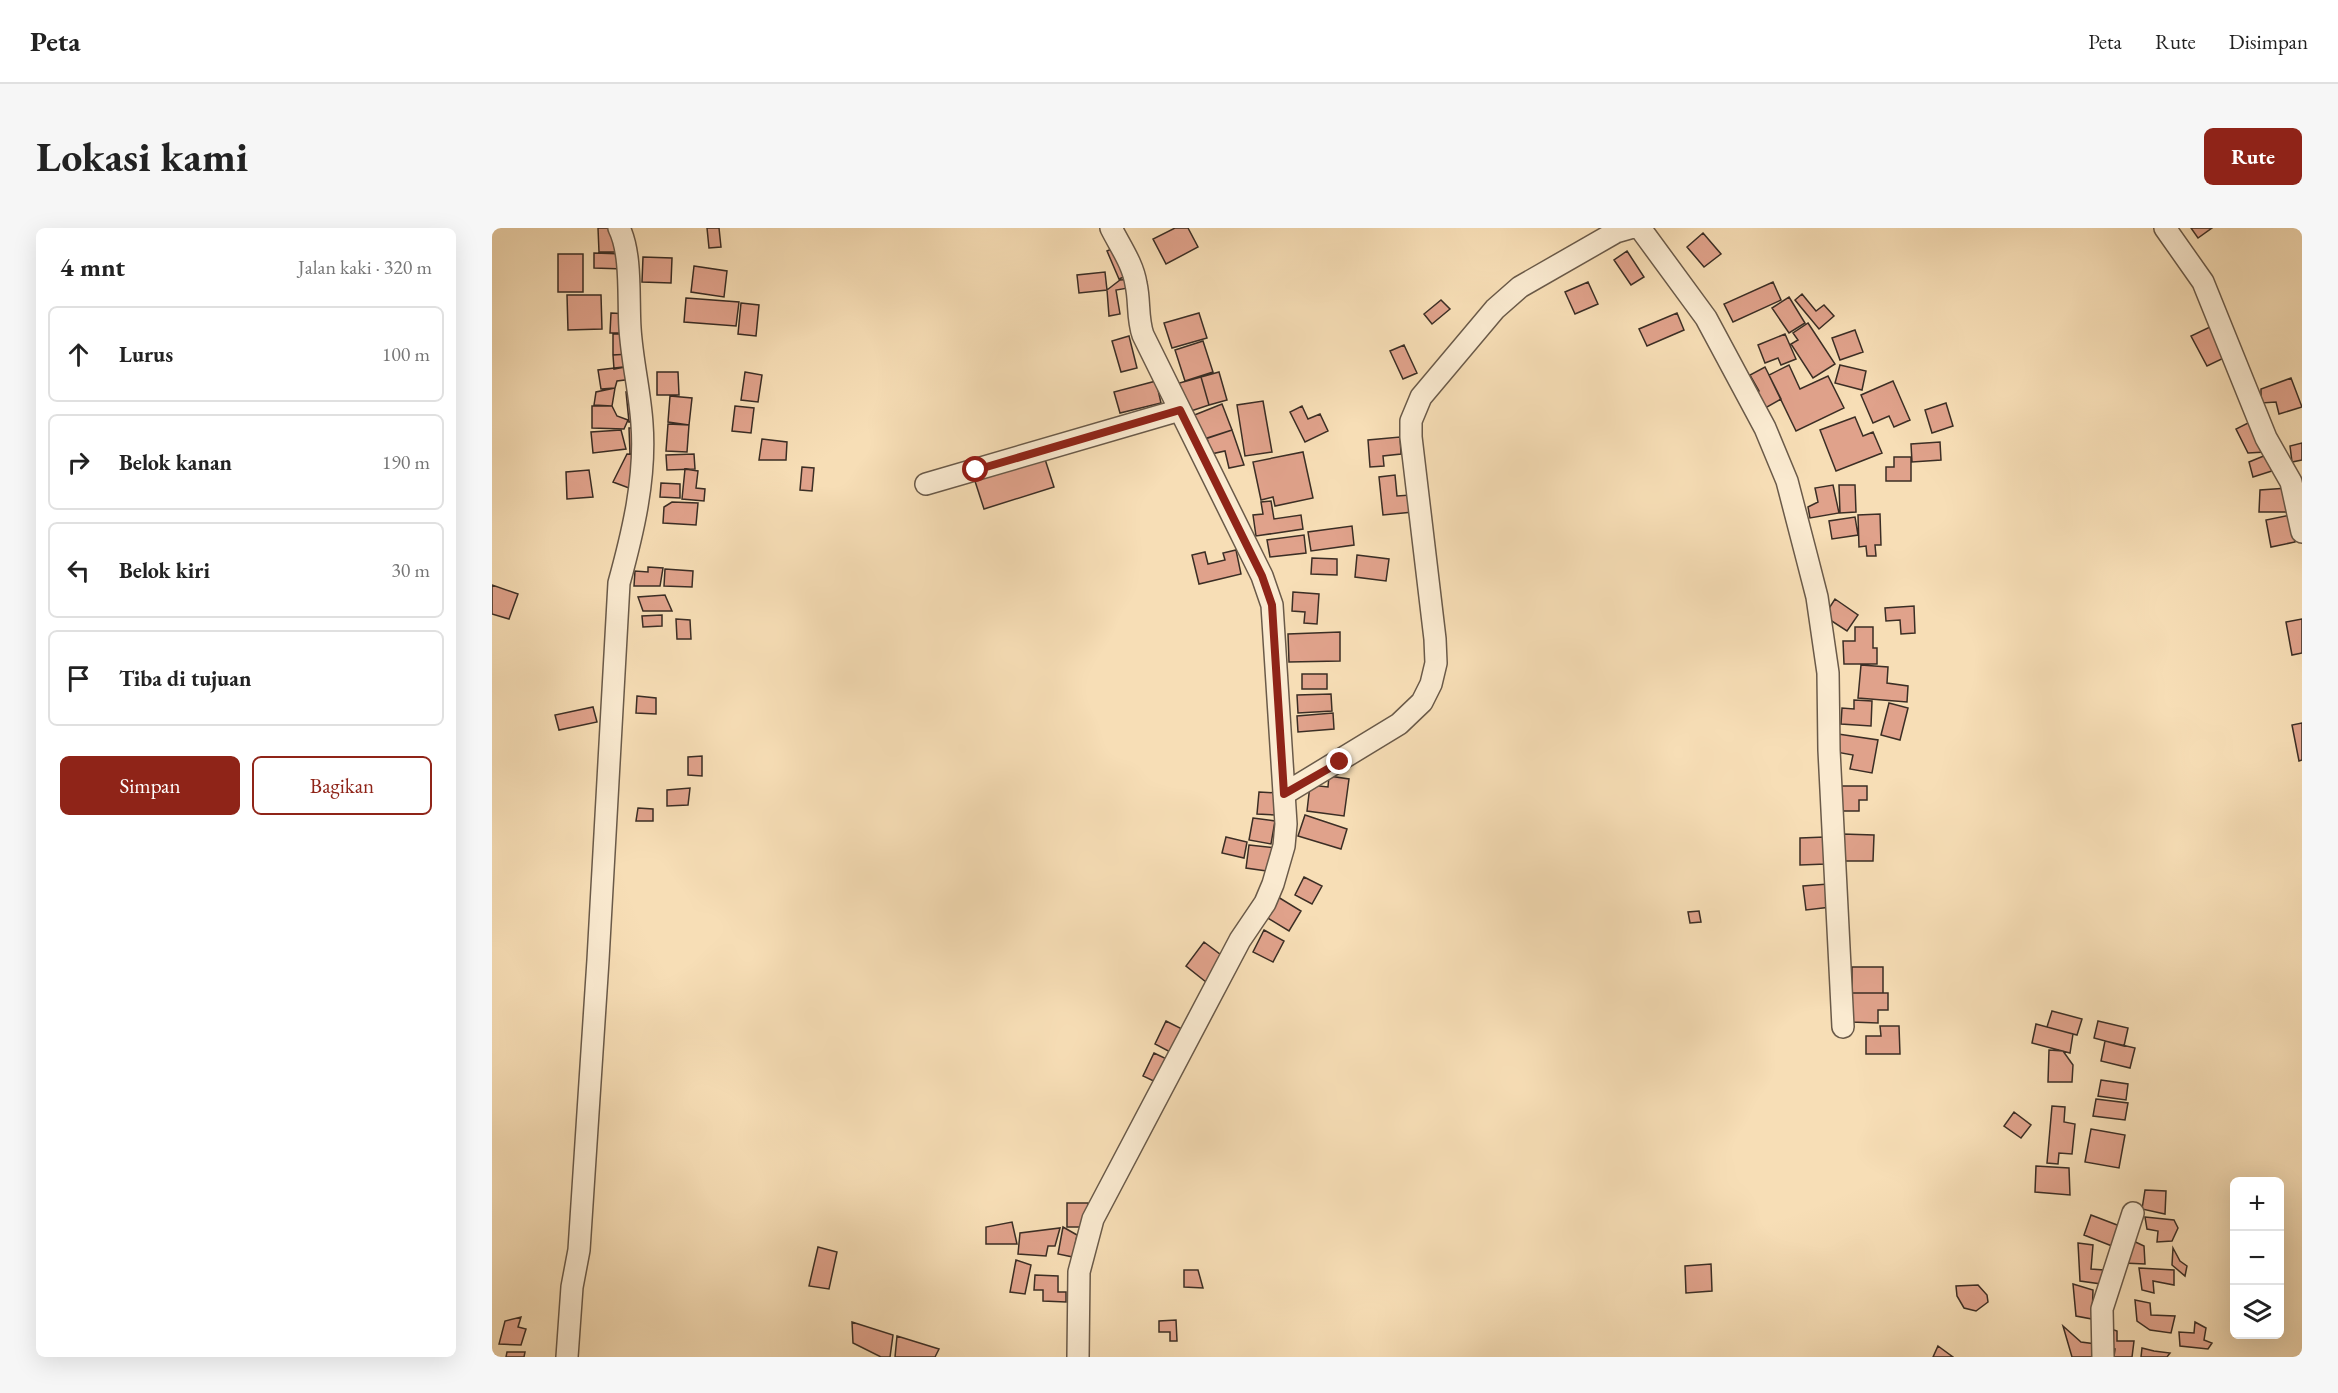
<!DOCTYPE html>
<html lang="id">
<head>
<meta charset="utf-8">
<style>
  :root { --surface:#fff; --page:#f6f6f6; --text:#222; --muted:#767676; --line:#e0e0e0; --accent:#8f2418 }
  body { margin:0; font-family:"EB Garamond",serif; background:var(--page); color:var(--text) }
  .controls { position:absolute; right:18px; bottom:18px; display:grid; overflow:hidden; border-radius:9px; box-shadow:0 6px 24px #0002 }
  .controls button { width:54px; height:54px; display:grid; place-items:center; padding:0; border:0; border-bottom:2px solid var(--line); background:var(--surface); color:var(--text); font:30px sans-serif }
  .stop { position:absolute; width:18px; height:18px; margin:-14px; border:4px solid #8f2418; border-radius:50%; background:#fff }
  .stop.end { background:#8f2418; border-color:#fff; box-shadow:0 2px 6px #0008 }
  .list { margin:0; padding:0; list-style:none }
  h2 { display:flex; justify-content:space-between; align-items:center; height:78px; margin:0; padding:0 24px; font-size:26px }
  h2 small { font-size:20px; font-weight:400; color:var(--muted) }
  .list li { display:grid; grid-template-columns:39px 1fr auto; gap:18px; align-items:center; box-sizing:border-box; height:96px; margin:0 12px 12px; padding:0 12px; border:2px solid var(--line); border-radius:9px }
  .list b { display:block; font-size:22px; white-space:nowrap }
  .list em { font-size:20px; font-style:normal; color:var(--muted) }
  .actions { display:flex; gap:12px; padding:18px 24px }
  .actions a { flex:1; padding:14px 0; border:2px solid var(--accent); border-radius:9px; text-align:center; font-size:21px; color:var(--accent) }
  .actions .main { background:var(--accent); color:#fff }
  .icon { flex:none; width:33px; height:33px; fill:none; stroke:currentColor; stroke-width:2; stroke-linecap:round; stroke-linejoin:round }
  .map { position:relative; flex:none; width:1810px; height:1129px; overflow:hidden; border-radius:9px }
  header { display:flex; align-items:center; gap:36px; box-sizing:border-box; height:84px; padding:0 30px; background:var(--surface); border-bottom:2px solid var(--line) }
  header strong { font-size:28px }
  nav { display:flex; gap:33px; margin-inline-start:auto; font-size:21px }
  .intro { display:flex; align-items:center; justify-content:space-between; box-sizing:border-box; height:144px; padding:0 36px }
  h1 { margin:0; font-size:42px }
  .button { padding:15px 27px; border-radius:9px; background:var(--accent); color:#fff; font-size:21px; font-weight:700 }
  main { display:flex; gap:36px; padding:0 36px }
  aside { flex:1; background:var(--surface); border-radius:9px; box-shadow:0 6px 24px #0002 }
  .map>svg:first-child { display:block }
  .building { fill:#e0a28b; stroke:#3b2e25; stroke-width:1.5 }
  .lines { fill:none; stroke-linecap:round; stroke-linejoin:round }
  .minor-casing { stroke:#6a5a49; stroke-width:24 }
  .minor { stroke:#faead0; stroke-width:21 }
  .route { stroke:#8f2418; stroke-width:8 }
</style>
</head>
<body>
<header>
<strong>Peta</strong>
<nav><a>Peta</a><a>Rute</a><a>Disimpan</a></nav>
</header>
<div class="intro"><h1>Lokasi kami</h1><a class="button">Rute</a></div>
<main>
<aside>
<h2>4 mnt<small>Jalan kaki · 320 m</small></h2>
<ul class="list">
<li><svg class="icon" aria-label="ahead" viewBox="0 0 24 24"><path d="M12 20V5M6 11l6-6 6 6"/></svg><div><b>Lurus</b></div><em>100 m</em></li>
<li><svg class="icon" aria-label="right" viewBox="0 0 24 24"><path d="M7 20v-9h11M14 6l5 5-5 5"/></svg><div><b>Belok kanan</b></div><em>190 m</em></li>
<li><svg class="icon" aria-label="left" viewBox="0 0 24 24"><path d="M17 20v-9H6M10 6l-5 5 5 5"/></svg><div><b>Belok kiri</b></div><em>30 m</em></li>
<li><svg class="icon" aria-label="arrive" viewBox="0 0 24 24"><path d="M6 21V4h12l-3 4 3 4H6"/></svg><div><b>Tiba di tujuan</b></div></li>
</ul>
<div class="actions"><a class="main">Simpan</a><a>Bagikan</a></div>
</aside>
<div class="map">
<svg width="1810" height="1129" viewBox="0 0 1810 1129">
  <rect width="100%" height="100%" fill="#f7deb6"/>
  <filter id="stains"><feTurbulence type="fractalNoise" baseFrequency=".00333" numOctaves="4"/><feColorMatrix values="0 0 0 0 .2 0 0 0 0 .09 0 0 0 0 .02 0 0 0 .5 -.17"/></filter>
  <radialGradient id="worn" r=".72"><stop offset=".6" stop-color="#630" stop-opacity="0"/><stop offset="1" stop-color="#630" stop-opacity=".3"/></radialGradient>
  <!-- building -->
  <path class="building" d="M 106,0 L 123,0 L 124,24 L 107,24 Z
    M 215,0 L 227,0 L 229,19 L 217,20 Z
    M 683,0 L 696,0 L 706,19 L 674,36 L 661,11 Z
    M 1699,0 L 1720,0 L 1706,10 Z
    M 1211,5 L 1229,26 L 1212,39 L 1195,19 Z
    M 627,18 L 639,46 L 627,51 L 615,23 Z
    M 1135,23 L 1152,49 L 1139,57 L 1122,32 Z
    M 102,25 L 132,26 L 132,41 L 102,40 Z
    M 66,26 L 91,26 L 91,64 L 66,64 Z
    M 151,29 L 180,30 L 179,55 L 150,54 Z
    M 202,38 L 235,43 L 232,69 L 199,64 Z
    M 613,44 L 615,62 L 587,65 L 585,47 Z
    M 641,51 L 642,59 L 624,62 L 628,86 L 617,88 L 615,62 L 628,52 Z
    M 1096,54 L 1106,76 L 1083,86 L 1073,64 Z
    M 1281,54 L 1289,72 L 1241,94 L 1232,76 Z
    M 1310,66 L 1324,83 L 1332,77 L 1342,88 L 1327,101 L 1303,72 Z
    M 75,67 L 109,67 L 110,101 L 76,102 Z
    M 1297,69 L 1313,95 L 1297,105 L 1280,80 Z
    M 194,70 L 247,74 L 244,98 L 192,94 Z
    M 949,72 L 958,81 L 940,96 L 932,86 Z
    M 249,75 L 267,77 L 264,108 L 246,106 Z
    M 119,85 L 136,86 L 135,105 L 118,105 Z
    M 707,85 L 715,110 L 680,120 L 672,95 Z
    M 1185,85 L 1192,102 L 1155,118 L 1147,101 Z
    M 1316,95 L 1343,136 L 1321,150 L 1299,116 L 1306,112 L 1301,105 Z
    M 1720,98 L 1734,129 L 1715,138 L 1699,108 Z
    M 1363,102 L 1371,124 L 1348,132 L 1340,110 Z
    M 121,106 L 136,106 L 137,126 L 121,127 Z
    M 1293,106 L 1304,131 L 1289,137 L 1286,130 L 1273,135 L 1266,117 Z
    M 637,108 L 645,140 L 629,144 L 620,113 Z
    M 711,113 L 721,144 L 693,153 L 683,122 Z
    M 912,117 L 925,145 L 911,151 L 898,123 Z
    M 137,126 L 139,138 L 122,141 L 121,127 Z
    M 1297,137 L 1308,161 L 1336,148 L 1352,180 L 1304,203 L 1277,147 Z
    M 1348,137 L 1374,143 L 1370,162 L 1343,155 Z
    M 139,138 L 141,151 L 125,153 L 123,160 L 109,161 L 106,142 Z
    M 1273,139 L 1289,171 L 1268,183 L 1259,167 L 1267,163 L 1258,147 Z
    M 165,144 L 186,144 L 187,167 L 165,167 Z
    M 253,144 L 270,147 L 266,174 L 249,172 Z
    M 727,144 L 735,172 L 717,177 L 709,149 Z
    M 709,149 L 717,177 L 693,185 L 684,156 Z
    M 1799,150 L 1810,179 L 1787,186 L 1784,174 L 1769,175 L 1769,161 Z
    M 664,153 L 669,175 L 628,185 L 622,164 Z
    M 1401,153 L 1418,192 L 1402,199 L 1397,188 L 1381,195 L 1369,167 Z
    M 123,160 L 120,178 L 102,177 L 104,164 Z
    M 144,163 L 147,192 L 137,194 L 134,164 Z
    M 178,168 L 200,170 L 197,197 L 176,194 Z
    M 771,173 L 780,224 L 753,228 L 745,177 Z
    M 1454,175 L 1461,198 L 1440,205 L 1433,182 Z
    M 730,176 L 740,202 L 710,212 L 700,188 Z
    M 100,178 L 120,178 L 125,188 L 136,192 L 132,201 L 100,200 Z
    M 243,178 L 262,180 L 259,205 L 240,203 Z
    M 810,178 L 816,191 L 828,186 L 836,203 L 813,214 L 798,184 Z
    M 1363,189 L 1371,208 L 1381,204 L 1390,225 L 1344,243 L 1328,202 Z
    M 1758,194 L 1773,224 L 1756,225 L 1744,201 Z
    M 176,196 L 197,197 L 195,224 L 174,223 Z
    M 137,200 L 147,200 L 148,225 L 138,226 Z
    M 129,202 L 134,221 L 101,225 L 99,204 Z
    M 740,202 L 752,237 L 737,240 L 733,223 L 719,226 L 715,210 Z
    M 908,209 L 909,226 L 891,228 L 892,238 L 878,239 L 876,212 Z
    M 270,211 L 295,214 L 294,232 L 267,232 Z
    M 1448,214 L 1449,232 L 1420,234 L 1419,216 Z
    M 1810,215 L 1810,232 L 1800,234 L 1798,218 Z
    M 811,224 L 821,270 L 783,278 L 781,269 L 769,272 L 761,234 Z
    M 551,225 L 562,259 L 492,281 L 481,247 Z
    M 1779,225 L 1786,241 L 1761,249 L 1757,234 Z
    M 135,226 L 148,227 L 145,263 L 121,254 Z
    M 202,226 L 203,241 L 175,242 L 174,227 Z
    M 1402,229 L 1419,229 L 1419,253 L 1394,253 L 1394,239 L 1402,239 Z
    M 310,239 L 322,240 L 320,263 L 308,262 Z
    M 193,241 L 206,243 L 204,260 L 213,261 L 212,273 L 190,271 Z
    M 97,242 L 101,269 L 75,271 L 74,244 Z
    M 903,247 L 905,268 L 919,267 L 921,284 L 891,287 L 887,249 Z
    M 169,255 L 188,256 L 188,270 L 168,269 Z
    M 1341,257 L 1347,285 L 1318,290 L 1316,279 L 1326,274 L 1323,260 Z
    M 1347,257 L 1363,257 L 1364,284 L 1348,285 Z
    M 1796,260 L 1798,284 L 1767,284 L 1768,262 Z
    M 779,273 L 782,291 L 809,287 L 811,301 L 764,308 L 761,287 L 771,286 L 769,274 Z
    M 180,274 L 206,275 L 204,297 L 171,295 L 172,279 Z
    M 1388,286 L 1389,317 L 1383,317 L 1384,328 L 1375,328 L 1374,318 L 1367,319 L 1366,287 Z
    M 1798,287 L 1803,314 L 1779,319 L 1774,292 Z
    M 1363,289 L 1366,307 L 1340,311 L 1337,293 Z
    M 860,298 L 862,317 L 819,323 L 816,304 Z
    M 812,307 L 814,325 L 778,329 L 775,312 Z
    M 744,322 L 749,346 L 707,356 L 700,327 L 713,324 L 716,336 L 733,332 L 731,325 Z
    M 865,327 L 897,331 L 894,353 L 863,349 Z
    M 820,330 L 845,331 L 845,347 L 819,346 Z
    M 156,339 L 171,340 L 168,358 L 142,358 L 143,343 L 156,344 Z
    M 173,341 L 201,343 L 200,359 L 172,358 Z
    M 0,357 L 26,366 L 17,391 L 0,386 Z
    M 801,364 L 827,366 L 825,396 L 812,395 L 813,384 L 800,383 Z
    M 173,367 L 180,383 L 151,383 L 146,369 Z
    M 1343,371 L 1366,387 L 1355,403 L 1332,388 Z
    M 1422,378 L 1423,405 L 1409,406 L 1408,392 L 1394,393 L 1393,380 Z
    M 170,387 L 170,398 L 151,399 L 150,388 Z
    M 184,391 L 198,392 L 199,411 L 185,411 Z
    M 1810,391 L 1810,425 L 1800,427 L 1794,394 Z
    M 1363,399 L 1381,399 L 1381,420 L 1385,420 L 1385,436 L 1352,436 L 1351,413 L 1363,413 Z
    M 848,404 L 848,433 L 797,434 L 796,406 Z
    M 1369,437 L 1396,439 L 1395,455 L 1416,458 L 1415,474 L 1366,470 Z
    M 810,446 L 835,446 L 835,461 L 810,461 Z
    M 839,466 L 840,483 L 806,485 L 805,467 Z
    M 145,468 L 164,470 L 164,486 L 144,485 Z
    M 1362,472 L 1380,473 L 1379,498 L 1349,496 L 1350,480 L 1362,481 Z
    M 1397,475 L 1416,480 L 1408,512 L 1389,507 Z
    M 101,479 L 105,494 L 67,502 L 63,487 Z
    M 841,485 L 842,501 L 806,504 L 805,488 Z
    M 1810,495 L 1810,532 L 1807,533 L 1800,497 Z
    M 1346,506 L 1386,512 L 1380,545 L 1358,541 L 1361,527 L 1344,524 Z
    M 210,528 L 210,548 L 196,547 L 196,529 Z
    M 837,548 L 857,551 L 852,588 L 815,583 L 818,557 L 836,559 Z
    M 1349,558 L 1375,558 L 1375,572 L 1367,572 L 1367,583 L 1349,583 Z
    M 198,560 L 196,577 L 175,578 L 175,562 Z
    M 767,564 L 785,565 L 783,587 L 765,586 Z
    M 146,580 L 161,581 L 161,593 L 144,593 Z
    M 813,587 L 855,601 L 849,621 L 806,608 Z
    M 761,590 L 783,593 L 779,616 L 757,612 Z
    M 1350,606 L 1382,607 L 1381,633 L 1350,633 Z
    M 734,609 L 755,614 L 752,630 L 730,625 Z
    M 1333,609 L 1334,636 L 1308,637 L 1308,610 Z
    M 757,617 L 784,620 L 781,644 L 754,640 Z
    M 812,649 L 830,658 L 820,676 L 803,667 Z
    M 1336,656 L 1339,679 L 1314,682 L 1311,658 Z
    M 786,669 L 809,683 L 797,703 L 774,689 Z
    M 1207,683 L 1209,694 L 1198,695 L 1196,684 Z
    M 772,702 L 792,713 L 781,734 L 761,724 Z
    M 712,714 L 733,730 L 714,754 L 694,738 Z
    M 1360,739 L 1391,739 L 1391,765 L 1360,765 Z
    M 1360,765 L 1396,765 L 1396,782 L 1386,782 L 1386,795 L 1359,794 Z
    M 1560,783 L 1590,791 L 1585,807 L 1555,799 Z
    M 674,793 L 692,802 L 680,825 L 663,816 Z
    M 1606,793 L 1636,800 L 1632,818 L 1602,810 Z
    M 1544,796 L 1581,806 L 1578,825 L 1540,815 Z
    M 1388,798 L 1407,798 L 1408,826 L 1374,826 L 1374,808 L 1389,808 Z
    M 1613,813 L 1643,820 L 1638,840 L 1609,833 Z
    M 1557,822 L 1571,823 L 1581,837 L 1580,854 L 1556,854 Z
    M 662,825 L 681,834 L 670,857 L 651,848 Z
    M 1609,852 L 1636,856 L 1634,872 L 1606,868 Z
    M 1604,871 L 1636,875 L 1633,892 L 1601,888 Z
    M 1560,878 L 1573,879 L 1572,894 L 1583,896 L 1580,926 L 1567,925 L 1566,936 L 1555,935 Z
    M 1522,884 L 1539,897 L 1529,910 L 1512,898 Z
    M 1599,901 L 1633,907 L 1627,940 L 1593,934 Z
    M 1544,938 L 1577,940 L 1578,967 L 1543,964 Z
    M 1653,962 L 1674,963 L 1673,986 L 1650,981 Z
    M 575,975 L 596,975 L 596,999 L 575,999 Z
    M 1599,987 L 1633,1000 L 1625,1020 L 1592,1007 Z
    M 1653,989 L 1682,992 L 1686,1000 L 1680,1013 L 1665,1014 L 1666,1003 L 1655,1001 Z
    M 520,994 L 525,1016 L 494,1016 L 494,999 Z
    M 571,999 L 585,1007 L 581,1029 L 566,1026 Z
    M 568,1000 L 563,1018 L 556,1018 L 554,1028 L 526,1026 L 528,1005 Z
    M 1635,1010 L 1652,1018 L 1653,1036 L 1631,1035 Z
    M 1586,1015 L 1601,1017 L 1599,1041 L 1612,1042 L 1617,1057 L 1588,1053 Z
    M 326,1019 L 345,1024 L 337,1061 L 317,1058 Z
    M 1681,1020 L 1688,1033 L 1695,1038 L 1693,1048 L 1680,1037 Z
    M 524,1032 L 539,1037 L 533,1066 L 518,1064 Z
    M 1219,1036 L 1220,1063 L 1194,1065 L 1193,1038 Z
    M 1647,1040 L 1682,1042 L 1682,1057 L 1661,1053 L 1662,1065 L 1650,1062 Z
    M 692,1042 L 706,1042 L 711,1060 L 692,1059 Z
    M 543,1047 L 566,1048 L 566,1064 L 574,1064 L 574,1074 L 551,1073 L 551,1062 L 542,1062 Z
    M 1581,1056 L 1601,1062 L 1600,1091 L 1584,1088 Z
    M 1486,1057 L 1495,1067 L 1496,1074 L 1484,1083 L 1472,1080 L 1465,1068 L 1464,1058 Z
    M 1643,1072 L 1658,1075 L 1659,1087 L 1683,1088 L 1679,1105 L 1658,1102 L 1645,1093 Z
    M 29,1089 L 26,1099 L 34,1101 L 29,1117 L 7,1116 L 13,1093 Z
    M 684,1092 L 685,1113 L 678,1113 L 678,1104 L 667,1104 L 667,1093 Z
    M 360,1094 L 401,1107 L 398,1129 L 389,1129 L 361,1115 Z
    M 1703,1094 L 1714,1100 L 1712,1112 L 1720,1115 L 1716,1121 L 1688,1118 L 1687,1104 L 1702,1105 Z
    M 1571,1098 L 1589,1114 L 1604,1116 L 1604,1129 L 1580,1129 Z
    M 1610,1098 L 1625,1103 L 1625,1113 L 1642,1113 L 1640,1129 L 1622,1129 L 1623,1121 L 1611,1120 Z
    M 405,1108 L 447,1121 L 443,1129 L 403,1129 Z
    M 1446,1118 L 1461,1129 L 1441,1129 Z
    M 1650,1120 L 1662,1123 L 1678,1125 L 1675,1129 L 1649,1129 Z
    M 15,1124 L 33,1124 L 32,1129 L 14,1129 Z"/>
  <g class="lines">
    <!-- minor casing -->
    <g class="minor-casing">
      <path id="minor" d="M 1148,0 L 1214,90 L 1273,200 L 1295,253 L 1315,330 L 1325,369 L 1336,445 L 1337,522 L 1351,799
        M 1673,0 L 1711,54 L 1774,210 L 1799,254 L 1810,304
        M 434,256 L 688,182
        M 792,566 L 907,496 L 930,474 L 939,456 L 944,435 L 943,411 L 919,209 L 919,193 L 929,169 L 1003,81 L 1028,59 L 1124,4 L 1138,0
        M 75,1129 L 80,1059 L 87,1022 L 106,732 L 127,355 C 141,304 154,250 150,196 C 148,164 140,133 138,100 C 136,71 140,26 127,0
        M 586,1129 L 587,1044 L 601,991 L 748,712 L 773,675 L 781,656 L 792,618 L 794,596 L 780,377 L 770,348 L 651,107 C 645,90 648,73 644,56 C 641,36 628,18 619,0
        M 1611,1129 L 1610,1081 L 1641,985"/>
    </g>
    <!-- minor -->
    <use href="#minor" class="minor"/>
  </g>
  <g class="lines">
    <!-- route -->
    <path class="route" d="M 484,242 L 688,182 L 770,348 L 780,377 L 792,566 L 848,534"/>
  </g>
  <rect width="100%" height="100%" filter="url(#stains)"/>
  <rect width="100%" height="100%" fill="url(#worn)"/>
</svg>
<div class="controls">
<button>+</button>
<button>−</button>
<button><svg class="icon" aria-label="layers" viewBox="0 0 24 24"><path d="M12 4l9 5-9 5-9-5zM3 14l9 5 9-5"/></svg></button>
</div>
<div class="stop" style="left:484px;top:242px"></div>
<div class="stop end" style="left:848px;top:534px"></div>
</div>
</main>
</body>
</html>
